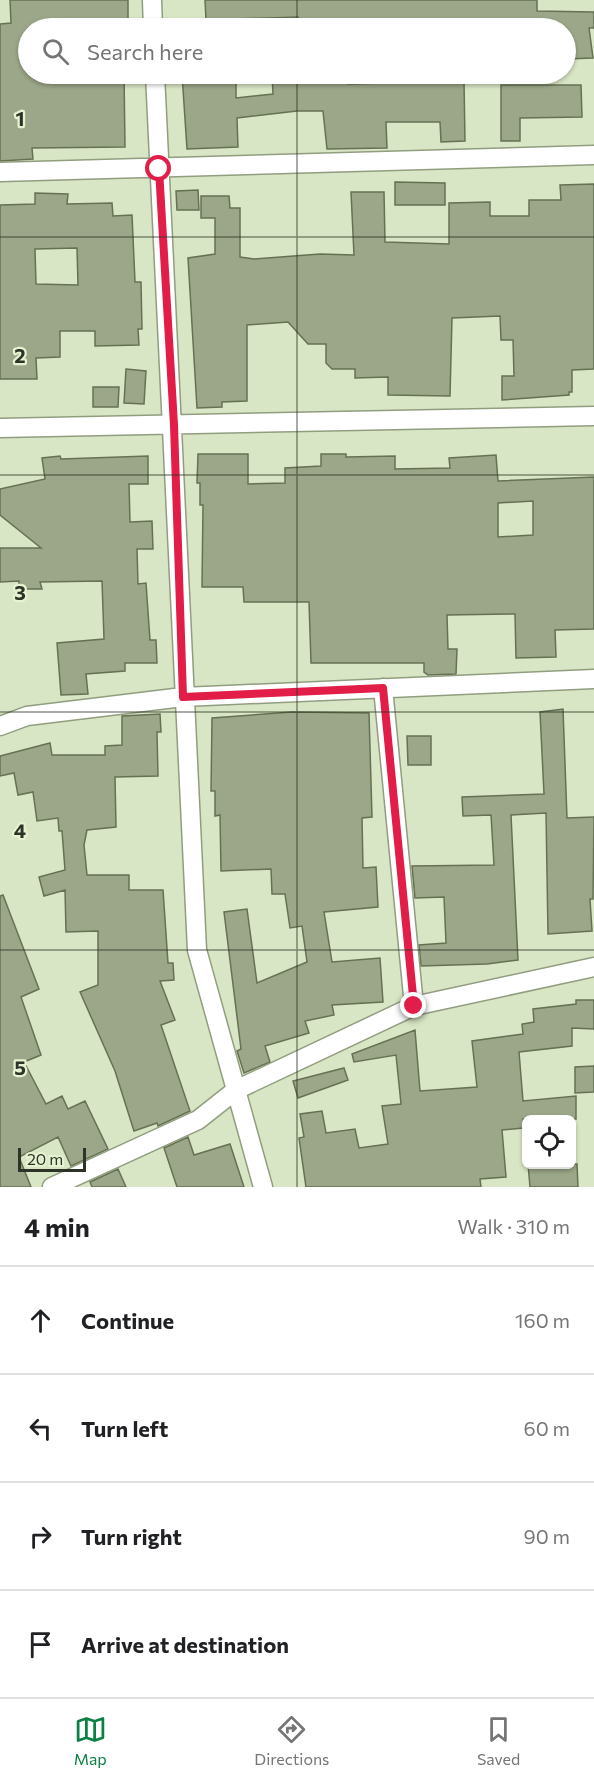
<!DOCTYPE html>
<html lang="en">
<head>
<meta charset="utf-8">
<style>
  :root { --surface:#fff; --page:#f2f2f2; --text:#202124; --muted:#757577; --line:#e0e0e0; --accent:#0b8043 }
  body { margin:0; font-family:Commissioner,sans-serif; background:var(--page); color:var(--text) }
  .controls { position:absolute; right:18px; bottom:18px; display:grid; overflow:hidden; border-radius:9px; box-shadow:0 2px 4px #0004 }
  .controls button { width:54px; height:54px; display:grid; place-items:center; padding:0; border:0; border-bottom:2px solid var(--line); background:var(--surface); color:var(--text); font:30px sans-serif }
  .scale { position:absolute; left:18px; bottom:15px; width:68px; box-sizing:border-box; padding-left:6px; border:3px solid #2e3327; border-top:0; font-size:16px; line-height:21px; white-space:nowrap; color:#2e3327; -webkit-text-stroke:4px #e6f3d2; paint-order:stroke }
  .stop { position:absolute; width:18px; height:18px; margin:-14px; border:4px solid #e11d48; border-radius:50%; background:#fff }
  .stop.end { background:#e11d48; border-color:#fff; box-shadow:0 2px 6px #0008 }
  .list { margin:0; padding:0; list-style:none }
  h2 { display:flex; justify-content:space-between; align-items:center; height:78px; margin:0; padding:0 24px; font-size:26px }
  h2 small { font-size:20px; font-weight:400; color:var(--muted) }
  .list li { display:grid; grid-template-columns:39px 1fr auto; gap:18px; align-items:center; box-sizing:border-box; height:108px; padding:0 24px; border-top:2px solid var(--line) }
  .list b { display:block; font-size:22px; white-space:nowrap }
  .list em { font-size:20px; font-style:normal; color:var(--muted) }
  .icon { flex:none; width:33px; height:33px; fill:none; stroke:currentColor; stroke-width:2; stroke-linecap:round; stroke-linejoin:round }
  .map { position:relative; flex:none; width:594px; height:1187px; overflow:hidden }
  .search { position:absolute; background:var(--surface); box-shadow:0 2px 4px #0004; left:18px; right:18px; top:18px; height:66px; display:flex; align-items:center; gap:15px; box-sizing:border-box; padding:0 21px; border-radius:33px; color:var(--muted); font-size:22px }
  .sheet { height:510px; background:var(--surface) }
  nav { display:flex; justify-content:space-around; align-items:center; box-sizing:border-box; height:84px; border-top:2px solid var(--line); background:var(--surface); font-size:16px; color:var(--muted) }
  nav a { display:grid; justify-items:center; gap:3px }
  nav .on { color:var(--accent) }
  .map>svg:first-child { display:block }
  .building { fill:#9ba788; stroke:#667154; stroke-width:1.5; fill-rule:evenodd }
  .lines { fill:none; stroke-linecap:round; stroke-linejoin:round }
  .minor-casing { stroke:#919d7f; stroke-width:21 }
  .minor { stroke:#fff; stroke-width:18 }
  .route { stroke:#e11d48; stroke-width:8 }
  .grid { fill:none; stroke:#2e3327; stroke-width:1.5; stroke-opacity:0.55 }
  .grid-label { font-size:20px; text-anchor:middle; font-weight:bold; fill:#2e3327; stroke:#e6f3d2; stroke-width:4.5; stroke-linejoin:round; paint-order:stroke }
</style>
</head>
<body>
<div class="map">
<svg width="594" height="1187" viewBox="0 0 594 1187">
  <rect width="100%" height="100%" fill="#d9e6c5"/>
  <!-- building -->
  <path class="building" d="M 10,0 L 128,0 L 128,28 L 28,28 L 28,74 L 124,74 L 125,147 L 32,148 L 33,159 L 0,161 L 0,24 L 11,23 Z
    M 205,0 L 537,0 L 537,11 L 594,12 L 594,28 L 589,28 L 593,58 L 566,59 L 566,28 L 318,28 L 317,19 L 298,20 L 298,17 L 206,20 Z
    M 182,74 L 236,74 L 236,98 L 273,94 L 272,74 L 312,74 L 313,79 L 348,77 L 348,84 L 464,81 L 465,141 L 441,142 L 440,122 L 386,122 L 387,148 L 327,149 L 323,111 L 297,111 L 237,118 L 238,147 L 187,149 Z
    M 501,85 L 581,85 L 582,117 L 520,118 L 520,141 L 501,141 Z
    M 395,182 L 445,183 L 445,205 L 395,205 Z
    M 594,184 L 594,369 L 572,370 L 572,392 L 569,392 L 569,395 L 502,400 L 502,376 L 514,376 L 513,340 L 501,340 L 500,316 L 452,318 L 450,396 L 388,395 L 388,377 L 355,378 L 355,369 L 332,369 L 326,363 L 326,344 L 308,344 L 288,322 L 247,325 L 247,401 L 222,402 L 222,407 L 197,408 L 188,258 L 215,254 L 215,218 L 201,218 L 201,196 L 229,196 L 230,208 L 240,208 L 240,257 L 254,259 L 320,254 L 354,255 L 351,192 L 384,192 L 385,242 L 449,244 L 449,203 L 490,202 L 490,216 L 529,216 L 529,200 L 561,200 L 560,185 Z
    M 198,190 L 199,210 L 177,210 L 176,191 Z
    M 35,193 L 68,194 L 67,204 L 112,203 L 113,216 L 132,215 L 135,282 L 141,282 L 142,329 L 138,329 L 139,345 L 95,346 L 95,331 L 60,331 L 60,357 L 36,358 L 37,379 L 0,379 L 0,205 L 35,204 ZM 77,248 L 78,285 L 36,284 L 35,249 Z
    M 126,369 L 146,371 L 144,404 L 124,403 Z
    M 93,387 L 119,387 L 118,407 L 93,407 Z
    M 198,454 L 248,454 L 248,484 L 285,483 L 285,468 L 321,466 L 321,454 L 346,454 L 346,457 L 395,456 L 395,469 L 450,468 L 449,458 L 496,455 L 498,481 L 594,477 L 594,629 L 555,630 L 556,657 L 516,658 L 515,614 L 447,615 L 448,649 L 457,649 L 456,674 L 428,675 L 424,672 L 424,663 L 311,663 L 309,602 L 244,602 L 243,587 L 202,587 L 203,505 L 200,505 L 200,483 L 197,483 ZM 533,501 L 533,535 L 498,537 L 498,503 Z
    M 60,456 L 61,459 L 148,456 L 148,484 L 129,484 L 130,522 L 152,521 L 153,549 L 137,549 L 138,584 L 146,583 L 150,640 L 156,640 L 157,663 L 125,663 L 125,671 L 86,674 L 88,694 L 61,695 L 57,643 L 104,639 L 102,581 L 40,582 L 42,589 L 19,589 L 19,581 L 0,582 L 0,548 L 41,548 L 0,515 L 0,489 L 45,479 L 42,458 Z
    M 563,709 L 567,818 L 594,817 L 593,899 L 590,899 L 592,931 L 548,934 L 546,813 L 511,815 L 518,960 L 487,964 L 421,966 L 419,945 L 446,943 L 444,897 L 415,898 L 412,866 L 494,865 L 491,815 L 463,816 L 462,797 L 544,794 L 540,712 Z
    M 292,712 L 369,713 L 372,817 L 362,818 L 363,868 L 376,867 L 378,907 L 324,912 L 332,962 L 380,958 L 383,1002 L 332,1005 L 334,1015 L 305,1021 L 309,1033 L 265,1046 L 270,1062 L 244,1073 L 237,1051 L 241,1049 L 224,912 L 247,909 L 257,983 L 307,962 L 302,926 L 290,928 L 285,894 L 272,894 L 271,869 L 221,871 L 220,815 L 215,816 L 215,791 L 211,791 L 212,718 Z
    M 160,714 L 161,732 L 157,732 L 158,776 L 115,777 L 116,827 L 87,830 L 84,845 L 87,875 L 129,875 L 129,890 L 163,890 L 168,963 L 173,963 L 174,980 L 160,981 L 175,1020 L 161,1025 L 190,1111 L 158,1126 L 157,1123 L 134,1131 L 115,1071 L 80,992 L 98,985 L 98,931 L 66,932 L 65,890 L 44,896 L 39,877 L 65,870 L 62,831 L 59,831 L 58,818 L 37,821 L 33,792 L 18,795 L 14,773 L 0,776 L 0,756 L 50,743 L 52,755 L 105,755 L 105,746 L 122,745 L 122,716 Z
    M 407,736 L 431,736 L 431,765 L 408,765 Z
    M 3,895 L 39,989 L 21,997 L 41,1055 L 24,1062 L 46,1104 L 62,1096 L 68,1109 L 85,1101 L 108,1149 L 71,1166 L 58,1137 L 19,1157 L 31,1187 L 0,1187 L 0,896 Z
    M 576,1000 L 594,1000 L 594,1029 L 572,1028 L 572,1046 L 519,1052 L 523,1101 L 576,1096 L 576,1119 L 523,1119 L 523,1128 L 502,1130 L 506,1177 L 480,1179 L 481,1187 L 306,1187 L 299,1138 L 304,1137 L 300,1114 L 322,1111 L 326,1133 L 355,1129 L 359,1148 L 388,1144 L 382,1106 L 401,1104 L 396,1055 L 354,1062 L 352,1054 L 415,1030 L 420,1091 L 477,1087 L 472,1041 L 523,1034 L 522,1024 L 534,1022 L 533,1009 L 576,1004 Z
    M 594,1066 L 594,1092 L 575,1093 L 575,1067 Z
    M 344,1068 L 348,1080 L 298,1098 L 293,1081 Z
    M 188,1137 L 194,1155 L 230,1144 L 244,1187 L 177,1187 L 164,1148 Z
    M 528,1164 L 577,1164 L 578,1187 L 530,1187 Z
    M 118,1169 L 126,1187 L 92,1187 L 90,1182 Z"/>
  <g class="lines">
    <!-- minor casing -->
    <g class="minor-casing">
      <path id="minor" d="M 152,0 L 153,28
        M 155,74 L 197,950 L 263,1187
        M 0,172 L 594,155
        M 0,428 L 594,416
        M 383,688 L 414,1006
        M 0,726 L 27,716 L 183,697 L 594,679
        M 52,1187 L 198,1120 L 236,1090 L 414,1006 L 594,967"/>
    </g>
    <!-- minor -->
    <use href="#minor" class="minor"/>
  </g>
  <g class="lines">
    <!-- route -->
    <path class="route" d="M 159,169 L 174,425 L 183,697 L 383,688 L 414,1006"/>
  </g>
  <!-- grid -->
  <path class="grid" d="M 297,0 L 297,28M 297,74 L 297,1187M 0,237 L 594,237M 0,475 L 594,475M 0,712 L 594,712M 0,950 L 594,950"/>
  <g class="grid-label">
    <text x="20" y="126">1</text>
    <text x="20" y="363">2</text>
    <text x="20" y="600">3</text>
    <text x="20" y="838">4</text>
    <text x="20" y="1075">5</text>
  </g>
</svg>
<div class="controls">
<button><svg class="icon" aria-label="locate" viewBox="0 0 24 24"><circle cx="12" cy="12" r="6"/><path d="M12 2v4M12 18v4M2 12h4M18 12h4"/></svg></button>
</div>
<div class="scale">20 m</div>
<div class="stop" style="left:159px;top:169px"></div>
<div class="stop end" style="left:414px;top:1006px"></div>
<div class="search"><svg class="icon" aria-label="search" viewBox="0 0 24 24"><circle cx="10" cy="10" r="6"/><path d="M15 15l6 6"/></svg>Search here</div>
</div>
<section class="sheet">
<h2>4 min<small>Walk · 310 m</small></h2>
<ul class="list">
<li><svg class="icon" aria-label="ahead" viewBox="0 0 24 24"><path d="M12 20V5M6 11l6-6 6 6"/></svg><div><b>Continue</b></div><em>160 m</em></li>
<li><svg class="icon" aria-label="left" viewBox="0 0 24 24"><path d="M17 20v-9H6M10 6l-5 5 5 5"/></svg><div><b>Turn left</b></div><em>60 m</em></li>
<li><svg class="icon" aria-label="right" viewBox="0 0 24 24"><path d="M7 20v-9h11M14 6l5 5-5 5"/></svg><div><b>Turn right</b></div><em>90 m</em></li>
<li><svg class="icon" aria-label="arrive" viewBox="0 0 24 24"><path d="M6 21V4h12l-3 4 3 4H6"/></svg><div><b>Arrive at destination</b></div></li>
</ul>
</section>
<nav>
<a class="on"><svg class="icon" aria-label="map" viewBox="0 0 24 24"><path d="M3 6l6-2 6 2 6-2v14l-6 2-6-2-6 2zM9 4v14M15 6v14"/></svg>Map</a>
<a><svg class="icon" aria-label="directions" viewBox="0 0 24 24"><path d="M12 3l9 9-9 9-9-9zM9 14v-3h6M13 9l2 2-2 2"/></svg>Directions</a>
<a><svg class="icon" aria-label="saved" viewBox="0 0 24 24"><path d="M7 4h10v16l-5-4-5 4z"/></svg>Saved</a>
</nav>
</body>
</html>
